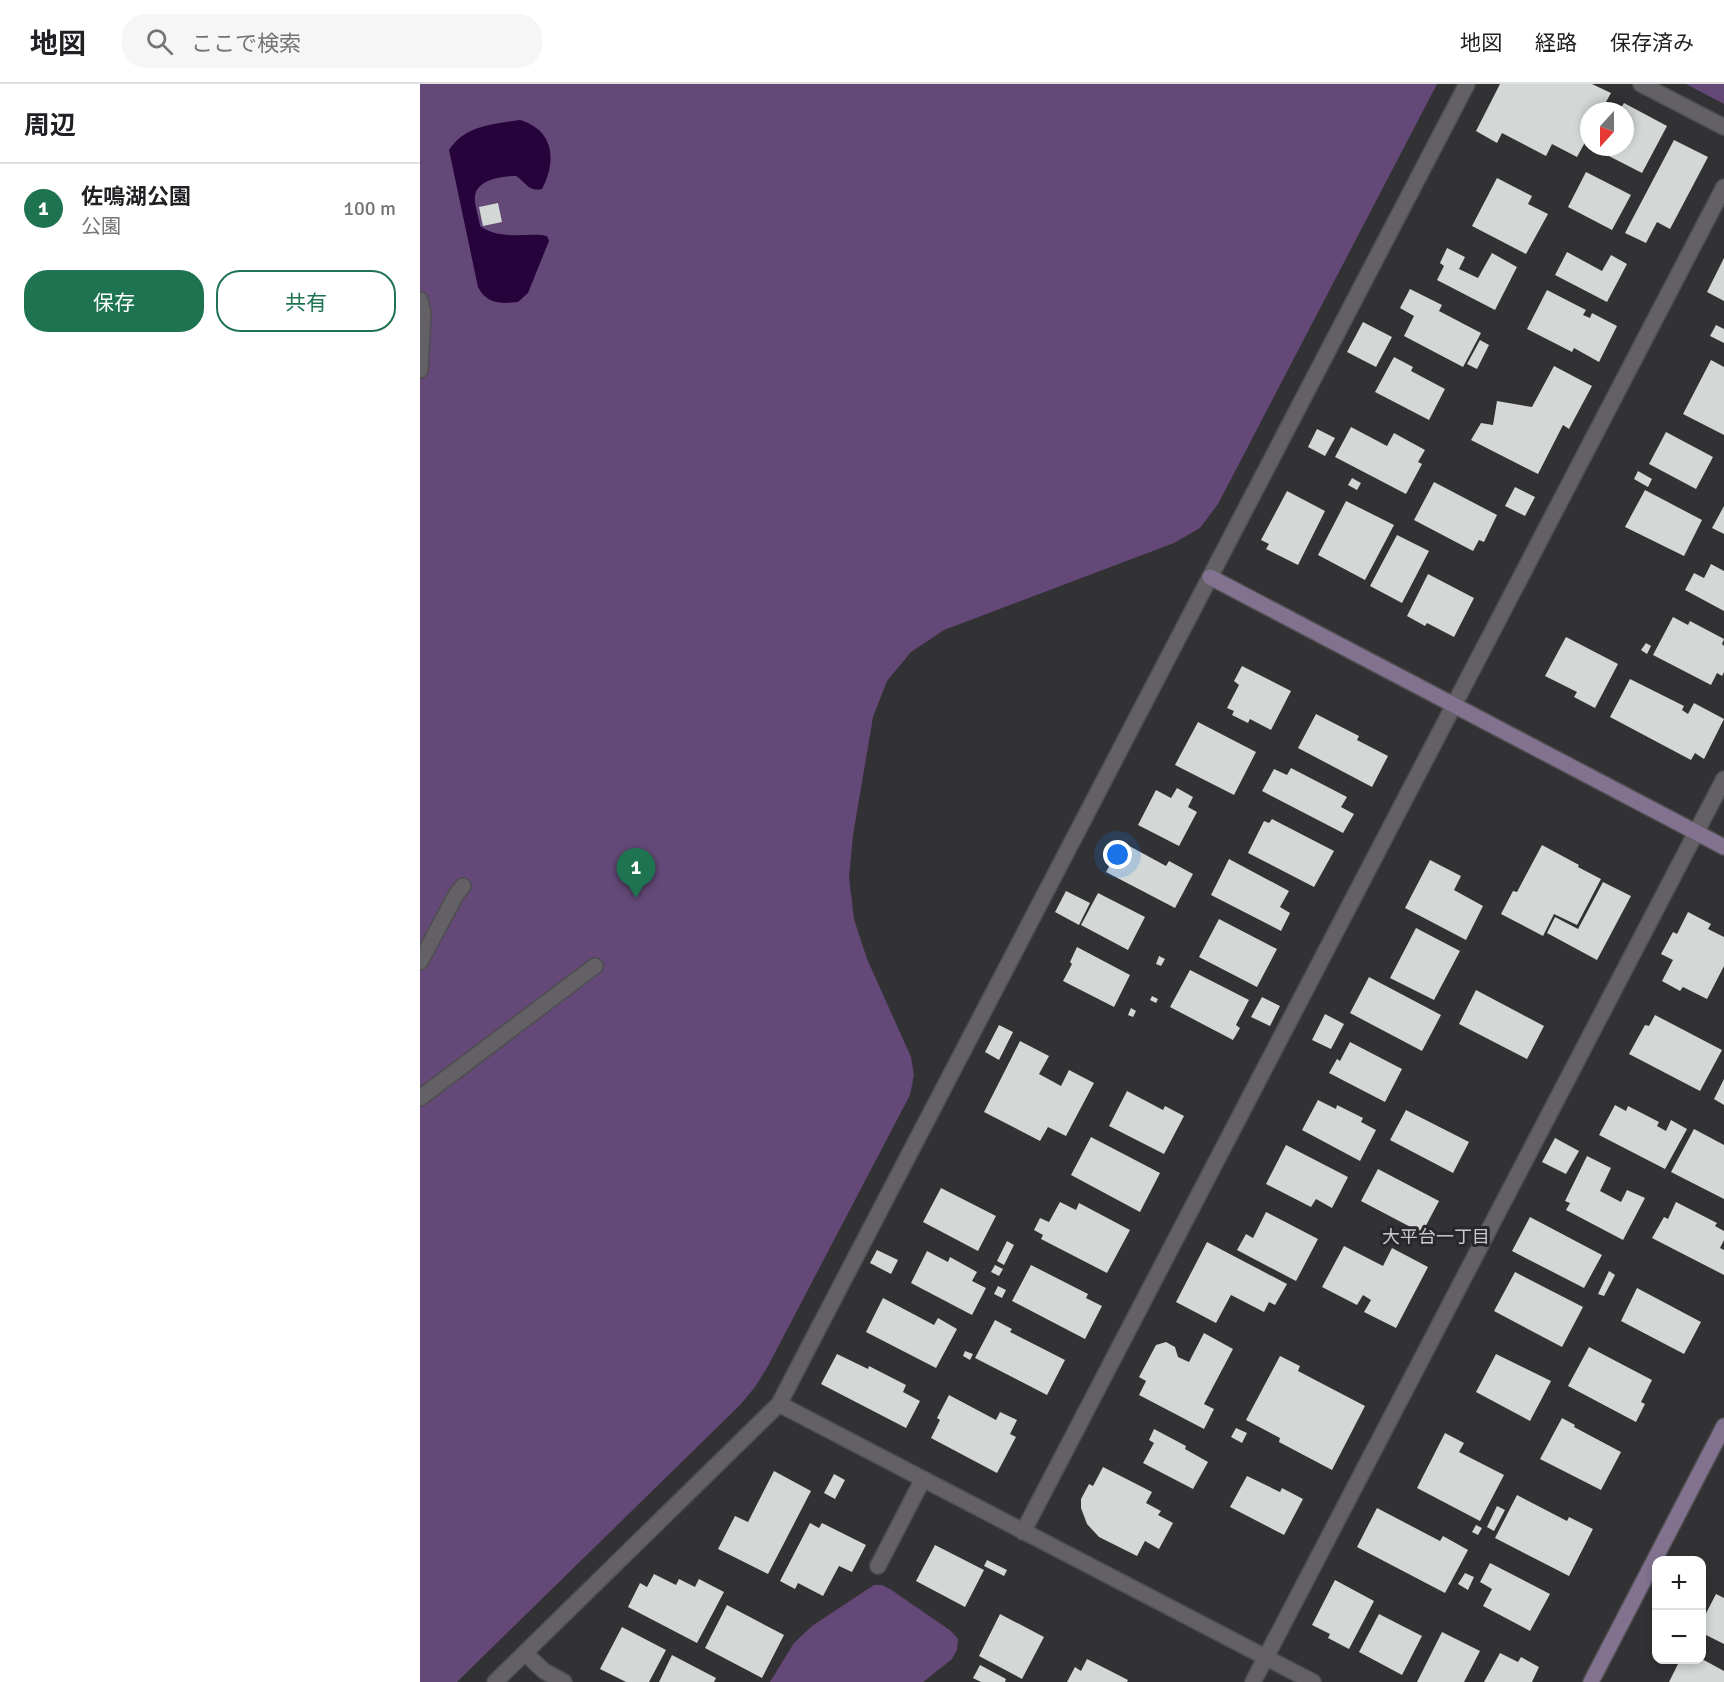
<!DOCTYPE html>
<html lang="ja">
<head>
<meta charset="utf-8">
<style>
  :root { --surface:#fff; --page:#f6f6f6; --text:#202124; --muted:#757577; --line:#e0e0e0; --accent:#1e7451 }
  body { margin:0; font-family:Signika,"Noto Sans JP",sans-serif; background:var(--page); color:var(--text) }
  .controls { position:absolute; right:18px; bottom:18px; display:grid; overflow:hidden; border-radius:12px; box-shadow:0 3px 9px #0003 }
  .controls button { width:54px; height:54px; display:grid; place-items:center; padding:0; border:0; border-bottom:2px solid var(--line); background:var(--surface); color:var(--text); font:30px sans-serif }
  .compass { position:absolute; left:1160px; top:18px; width:54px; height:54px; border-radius:50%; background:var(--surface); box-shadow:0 3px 9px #0003; rotate:201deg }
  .you { position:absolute; left:698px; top:771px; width:21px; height:21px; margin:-15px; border:4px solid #fff; border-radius:50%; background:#1a73e8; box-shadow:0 0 0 9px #1a73e833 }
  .badge { display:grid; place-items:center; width:39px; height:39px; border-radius:50%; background:var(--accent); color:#fff; font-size:20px; font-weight:700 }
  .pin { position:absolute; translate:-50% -50px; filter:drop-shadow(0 2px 3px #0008) }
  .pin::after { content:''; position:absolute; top:32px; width:21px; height:18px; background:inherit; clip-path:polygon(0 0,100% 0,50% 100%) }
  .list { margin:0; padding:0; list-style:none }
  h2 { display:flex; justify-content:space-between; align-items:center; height:78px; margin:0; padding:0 24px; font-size:26px }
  h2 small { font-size:20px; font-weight:400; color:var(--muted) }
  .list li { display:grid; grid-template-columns:39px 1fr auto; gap:18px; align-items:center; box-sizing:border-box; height:90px; padding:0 24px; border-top:2px solid var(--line) }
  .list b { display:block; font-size:22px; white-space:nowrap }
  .list p { margin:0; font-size:20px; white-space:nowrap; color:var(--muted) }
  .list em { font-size:20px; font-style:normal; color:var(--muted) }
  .actions { display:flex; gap:12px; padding:18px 24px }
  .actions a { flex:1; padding:14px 0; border:2px solid var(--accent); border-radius:24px; text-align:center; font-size:21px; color:var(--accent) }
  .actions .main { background:var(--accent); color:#fff }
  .icon { flex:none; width:33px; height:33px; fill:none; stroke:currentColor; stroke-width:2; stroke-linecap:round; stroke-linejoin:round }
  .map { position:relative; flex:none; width:1304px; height:1598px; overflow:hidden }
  header { display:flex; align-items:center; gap:36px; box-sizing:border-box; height:84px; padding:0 30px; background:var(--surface); border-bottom:2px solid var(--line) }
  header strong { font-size:28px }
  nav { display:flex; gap:33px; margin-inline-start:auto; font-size:21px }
  .search { width:420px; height:54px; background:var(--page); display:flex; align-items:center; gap:15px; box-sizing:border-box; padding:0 21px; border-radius:24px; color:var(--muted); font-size:22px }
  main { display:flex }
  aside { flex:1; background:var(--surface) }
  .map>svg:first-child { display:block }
  .green { fill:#644978 }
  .water { fill:#27033b }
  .building { fill:#d3d7d5 }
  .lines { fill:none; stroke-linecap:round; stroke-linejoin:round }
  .lane-casing { stroke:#4e4d4f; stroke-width:18 }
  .street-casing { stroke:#4e4d4f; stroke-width:18 }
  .secondary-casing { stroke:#4e4d4f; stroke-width:18 }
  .lane { stroke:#636165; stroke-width:15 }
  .street { stroke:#636165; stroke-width:15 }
  .secondary { stroke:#827290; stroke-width:15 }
  .labels { text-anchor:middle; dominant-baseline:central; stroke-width:6; stroke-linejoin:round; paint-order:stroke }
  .neighbourhood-label { font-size:18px; fill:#cbc9cd; stroke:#28272a }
</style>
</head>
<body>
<header>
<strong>地図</strong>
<div class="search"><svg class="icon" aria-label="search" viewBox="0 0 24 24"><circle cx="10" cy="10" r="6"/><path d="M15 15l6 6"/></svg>ここで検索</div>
<nav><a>地図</a><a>経路</a><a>保存済み</a></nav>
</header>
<main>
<aside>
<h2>周辺<small></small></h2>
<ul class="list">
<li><span class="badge">1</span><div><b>佐鳴湖公園</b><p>公園</p></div><em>100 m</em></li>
</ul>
<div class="actions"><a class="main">保存</a><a>共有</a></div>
</aside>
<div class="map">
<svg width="1304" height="1598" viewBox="0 0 1304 1598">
  <rect width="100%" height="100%" fill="#323134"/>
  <!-- green -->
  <path class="green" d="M 0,0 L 1017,0 L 798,420 L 780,444 L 754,459 L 524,546 L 491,568 L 467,597 L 453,633 L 433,751 L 429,793 L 434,835 L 447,875 L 491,973 L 494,991 L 490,1011 L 348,1282 L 335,1303 L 320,1321 L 37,1598 L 0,1598 Z
    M 1266,0 L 1304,0 L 1304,20 Z
    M 454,1501 L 462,1501 L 470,1505 L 531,1547 L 538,1555 L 537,1566 L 532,1575 L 503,1598 L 350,1598 L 374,1559 L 392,1542 Z"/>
  <!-- water -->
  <path class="water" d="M 100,36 C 134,46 137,77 122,105 C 108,108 107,99 96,92 C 83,92 57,95 55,112 C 54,121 59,133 60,142 C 77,155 102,150 121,151 L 127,152 L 129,157 L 108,209 L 98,218 C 82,220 66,220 58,203 L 29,66 C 45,41 73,40 100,36 Z"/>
  <!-- building -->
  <path class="building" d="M 1080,0 L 1172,0 L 1191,9 L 1181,27 L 1169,27 L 1169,51 L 1157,73 L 1132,60 L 1126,72 L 1082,49 L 1077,59 L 1056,47 Z
    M 1204,19 L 1247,42 L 1222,89 L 1179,67 L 1180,63 L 1205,63 L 1205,27 L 1199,27 Z
    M 1254,56 L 1288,73 L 1250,145 L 1237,138 L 1226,159 L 1205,149 Z
    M 1166,88 L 1211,111 L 1192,146 L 1148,123 Z
    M 1077,94 L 1112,112 L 1108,120 L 1128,130 L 1106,170 L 1052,142 Z
    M 78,119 L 82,138 L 63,142 L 59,123 Z
    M 1027,164 L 1045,173 L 1039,185 L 1058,194 L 1072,169 L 1097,183 L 1075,226 L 1017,196 L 1024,182 L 1020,179 Z
    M 1147,168 L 1182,187 L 1191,171 L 1207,180 L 1187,218 L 1135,191 Z
    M 1304,174 L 1304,217 L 1287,208 Z
    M 990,205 L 1022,221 L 1019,227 L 1061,249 L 1043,283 L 984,252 L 994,232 L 980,224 Z
    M 1127,206 L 1166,226 L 1163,231 L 1170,234 L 1172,229 L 1197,242 L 1179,278 L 1154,264 L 1152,268 L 1107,245 Z
    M 943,238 L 972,253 L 956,283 L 927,268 Z
    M 1296,241 L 1304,245 L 1304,259 L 1290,252 Z
    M 1060,256 L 1069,261 L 1057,285 L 1047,280 Z
    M 974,273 L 993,283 L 991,287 L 1025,305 L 1009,336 L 955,308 Z
    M 1291,276 L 1304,283 L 1304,351 L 1263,330 Z
    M 1134,282 L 1172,302 L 1149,345 L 1143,341 L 1118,390 L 1051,356 L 1061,339 L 1073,341 L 1077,317 L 1112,323 Z
    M 931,343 L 967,362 L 974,349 L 1005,366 L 998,378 L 1002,380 L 986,410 L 915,373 Z
    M 897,345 L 915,354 L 905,372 L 888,363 Z
    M 1246,348 L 1293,373 L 1276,405 L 1229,380 Z
    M 1218,387 L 1232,395 L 1228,403 L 1214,395 Z
    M 932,394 L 941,399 L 937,406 L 928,401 Z
    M 1014,398 L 1077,431 L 1064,458 L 1059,456 L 1053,467 L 994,436 Z
    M 1095,403 L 1115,413 L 1105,432 L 1085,422 Z
    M 1225,406 L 1282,436 L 1264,472 L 1205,443 Z
    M 867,407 L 905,427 L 878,481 L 846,465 L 849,460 L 841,456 Z
    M 926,417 L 974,441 L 945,496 L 898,471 Z
    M 1304,422 L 1304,450 L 1292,444 Z
    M 977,451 L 1009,467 L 982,519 L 950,502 Z
    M 1291,480 L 1304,487 L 1304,527 L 1265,506 L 1274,489 L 1284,494 Z
    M 1008,490 L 1054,514 L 1034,553 L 1007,539 L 1005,542 L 987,532 Z
    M 1253,533 L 1268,541 L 1270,537 L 1304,555 L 1302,560 L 1304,562 L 1304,588 L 1302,592 L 1297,589 L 1291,601 L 1233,571 Z
    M 1146,553 L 1198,580 L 1175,624 L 1154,613 L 1157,608 L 1125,592 Z
    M 1226,559 L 1231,562 L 1227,570 L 1221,566 Z
    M 822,582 L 871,607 L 851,646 L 830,635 L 828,639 L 812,631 L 814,627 L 807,624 L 819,601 L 814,597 Z
    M 1210,595 L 1264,622 L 1262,626 L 1268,630 L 1274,619 L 1304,635 L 1284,675 L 1275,669 L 1271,676 L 1190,633 Z
    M 896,630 L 939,652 L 937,656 L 968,672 L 952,703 L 878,664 Z
    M 778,638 L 836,668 L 814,711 L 755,681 Z
    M 871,684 L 927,713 L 921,723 L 934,730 L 923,749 L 842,707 L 854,685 L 867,691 Z
    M 757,704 L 773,713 L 768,723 L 777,728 L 759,762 L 718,741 L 736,706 L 751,714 Z
    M 852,735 L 914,767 L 894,803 L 828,769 L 844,737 L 849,739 Z
    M 702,758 L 746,782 L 749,777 L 773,790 L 755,824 L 686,788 Z
    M 1122,761 L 1159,781 L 1158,783 L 1181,795 L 1157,841 L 1134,830 L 1123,852 L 1081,830 L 1093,807 L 1097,808 Z
    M 809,775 L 869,807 L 860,823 L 870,829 L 861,847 L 791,811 Z
    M 1010,776 L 1041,792 L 1034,806 L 1063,822 L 1046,856 L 985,824 Z
    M 1183,798 L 1211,812 L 1177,876 L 1127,849 L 1135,833 L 1158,845 Z
    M 646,807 L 670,819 L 659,841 L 635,828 Z
    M 678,809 L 725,833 L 708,866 L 661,841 Z
    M 1268,828 L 1291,840 L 1288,845 L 1304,853 L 1304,882 L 1287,915 L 1263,903 L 1260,907 L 1242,897 L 1253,876 L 1241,870 L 1253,848 L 1257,850 Z
    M 799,835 L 857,865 L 837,903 L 779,873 Z
    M 996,844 L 1040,867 L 1014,916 L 970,894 Z
    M 657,863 L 710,891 L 694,923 L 643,897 L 652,880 L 650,878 Z
    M 739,872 L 745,875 L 741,882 L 736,880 Z
    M 770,886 L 829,916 L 816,941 L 820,944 L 813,956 L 750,923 Z
    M 949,893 L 1021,931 L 1002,967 L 930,929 Z
    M 1056,906 L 1124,942 L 1107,975 L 1039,940 Z
    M 732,912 L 738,915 L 736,919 L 730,916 Z
    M 842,913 L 860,922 L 850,942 L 831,933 Z
    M 711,924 L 716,927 L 713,933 L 708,931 Z
    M 905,930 L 924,940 L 911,965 L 892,956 Z
    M 1235,931 L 1302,966 L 1280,1007 L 1209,970 L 1225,941 L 1229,942 Z
    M 579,941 L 593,948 L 579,976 L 565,968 Z
    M 600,957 L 629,972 L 619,990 L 641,1002 L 649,986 L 674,999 L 646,1052 L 628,1043 L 620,1057 L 564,1028 Z
    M 930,958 L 982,985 L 965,1018 L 909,989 L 917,975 L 920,977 Z
    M 1304,995 L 1304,1021 L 1294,1015 Z
    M 707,1007 L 743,1026 L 745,1022 L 764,1032 L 744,1070 L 689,1042 Z
    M 898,1016 L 916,1025 L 917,1021 L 943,1034 L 941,1038 L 956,1046 L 940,1077 L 882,1046 Z
    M 1195,1021 L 1206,1027 L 1208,1022 L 1239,1038 L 1237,1042 L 1246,1047 L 1251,1036 L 1267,1045 L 1245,1085 L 1179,1051 Z
    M 986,1026 L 1049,1058 L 1033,1089 L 970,1056 Z
    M 1274,1045 L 1304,1061 L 1304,1115 L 1251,1088 Z
    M 671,1053 L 740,1089 L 720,1128 L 651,1091 Z
    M 1135,1054 L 1159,1067 L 1146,1090 L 1122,1078 Z
    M 866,1061 L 928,1093 L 912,1124 L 896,1115 L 891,1123 L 846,1100 Z
    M 1167,1072 L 1191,1084 L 1180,1107 L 1201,1118 L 1207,1106 L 1225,1114 L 1203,1156 L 1146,1126 L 1150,1119 L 1145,1117 Z
    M 958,1085 L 1019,1117 L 1002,1149 L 941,1117 Z
    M 521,1104 L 576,1132 L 558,1167 L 503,1138 Z
    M 640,1118 L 656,1126 L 659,1119 L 710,1146 L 687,1189 L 621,1155 L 623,1151 L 614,1146 L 620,1134 L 629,1138 Z
    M 1256,1118 L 1297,1139 L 1295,1142 L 1304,1147 L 1304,1156 L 1300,1164 L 1304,1166 L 1304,1191 L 1232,1154 L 1244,1133 L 1248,1135 Z
    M 846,1128 L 898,1155 L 876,1197 L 817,1166 L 826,1150 L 833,1154 Z
    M 1110,1133 L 1182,1171 L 1164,1204 L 1092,1167 Z
    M 587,1157 L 594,1161 L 584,1181 L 577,1177 Z
    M 787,1158 L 867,1200 L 855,1221 L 849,1218 L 844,1228 L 811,1211 L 796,1239 L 756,1218 Z
    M 924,1162 L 963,1182 L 972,1164 L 1008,1183 L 976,1244 L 944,1228 L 951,1216 L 943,1211 L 937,1221 L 902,1203 Z
    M 457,1166 L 478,1176 L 471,1190 L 450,1179 Z
    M 507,1167 L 528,1178 L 530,1173 L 557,1188 L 552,1197 L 566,1204 L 552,1231 L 491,1199 Z
    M 575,1181 L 583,1185 L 579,1192 L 571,1188 Z
    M 611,1181 L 668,1210 L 666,1214 L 682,1222 L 665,1255 L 592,1217 Z
    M 1189,1187 L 1195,1191 L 1184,1212 L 1178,1210 Z
    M 1095,1188 L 1163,1223 L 1142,1263 L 1074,1227 Z
    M 578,1202 L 586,1206 L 582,1214 L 574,1210 Z
    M 1217,1204 L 1281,1238 L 1264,1270 L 1201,1237 Z
    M 463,1214 L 514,1241 L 518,1234 L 537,1245 L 516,1284 L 446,1248 Z
    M 575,1236 L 592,1245 L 590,1248 L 645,1276 L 627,1311 L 555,1274 Z
    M 784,1249 L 813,1265 L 784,1320 L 794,1325 L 784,1345 L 719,1311 L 726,1297 L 719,1293 L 736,1261 L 746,1258 L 755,1263 L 758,1273 L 769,1278 Z
    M 1169,1263 L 1232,1296 L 1221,1318 L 1225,1320 L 1216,1338 L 1148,1302 Z
    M 545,1267 L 553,1270 L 550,1276 L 543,1272 Z
    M 417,1270 L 448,1285 L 449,1282 L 486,1301 L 483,1308 L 500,1317 L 486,1344 L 401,1300 Z
    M 1076,1270 L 1131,1297 L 1110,1337 L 1056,1308 Z
    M 860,1272 L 880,1282 L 878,1287 L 945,1322 L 912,1386 L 859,1358 L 860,1354 L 826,1336 Z
    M 529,1311 L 576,1336 L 580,1328 L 597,1336 L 590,1350 L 596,1353 L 577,1389 L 511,1354 L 520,1336 L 517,1334 Z
    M 1142,1334 L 1155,1341 L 1154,1343 L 1201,1368 L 1181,1406 L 1120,1375 Z
    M 816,1344 L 827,1349 L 822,1359 L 811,1353 Z
    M 734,1345 L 766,1362 L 765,1365 L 788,1378 L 773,1405 L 723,1379 L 734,1359 L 729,1356 Z
    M 1025,1349 L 1044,1359 L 1039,1368 L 1084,1391 L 1060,1437 L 997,1404 Z
    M 683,1383 L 732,1408 L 726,1419 L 741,1427 L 738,1431 L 753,1439 L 739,1465 L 725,1457 L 717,1472 L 679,1453 L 667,1440 L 661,1424 L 661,1415 L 669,1400 L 673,1402 Z
    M 354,1387 L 391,1407 L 348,1490 L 298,1465 L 315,1432 L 328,1438 Z
    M 414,1390 L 425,1396 L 415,1415 L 404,1409 Z
    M 827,1392 L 860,1408 L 862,1404 L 883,1415 L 864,1451 L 810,1423 Z
    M 1097,1411 L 1147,1437 L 1149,1433 L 1173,1445 L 1149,1492 L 1075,1454 Z
    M 1077,1422 L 1085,1426 L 1074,1447 L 1067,1443 Z
    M 957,1424 L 1020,1457 L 1023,1452 L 1048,1466 L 1025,1509 L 937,1463 Z
    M 390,1439 L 399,1444 L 402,1439 L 446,1461 L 432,1488 L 419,1482 L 403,1512 L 378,1499 L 375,1505 L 360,1497 Z
    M 1056,1441 L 1062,1444 L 1058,1451 L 1052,1448 Z
    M 515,1461 L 564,1486 L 545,1523 L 496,1497 Z
    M 567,1476 L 587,1486 L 584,1492 L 564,1482 Z
    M 1070,1479 L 1130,1510 L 1110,1547 L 1063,1522 L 1072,1505 L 1060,1498 Z
    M 1045,1489 L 1054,1493 L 1048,1506 L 1038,1500 Z
    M 234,1490 L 256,1501 L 259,1495 L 275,1503 L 279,1495 L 304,1508 L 277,1559 L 208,1523 L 220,1499 L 227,1503 Z
    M 915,1496 L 954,1517 L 929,1565 L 908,1554 L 910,1550 L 892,1541 Z
    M 1296,1510 L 1304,1514 L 1304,1560 L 1282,1549 L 1282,1537 Z
    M 307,1521 L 364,1551 L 342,1594 L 285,1564 Z
    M 580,1530 L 624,1553 L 602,1595 L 559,1572 Z
    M 959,1530 L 1002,1552 L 982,1591 L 939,1568 Z
    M 202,1543 L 246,1566 L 229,1598 L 206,1598 L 180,1585 Z
    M 1022,1548 L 1060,1567 L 1044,1598 L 997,1598 Z
    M 1080,1569 L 1098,1578 L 1101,1573 L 1119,1583 L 1112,1598 L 1064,1598 Z
    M 252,1571 L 296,1594 L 294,1598 L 239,1598 Z
    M 667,1575 L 708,1596 L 707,1598 L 647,1598 L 655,1583 L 661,1587 Z
    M 1282,1575 L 1304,1587 L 1304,1598 L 1249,1598 L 1260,1576 Z
    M 560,1581 L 586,1595 L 585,1598 L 561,1598 L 553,1594 Z"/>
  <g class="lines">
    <!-- lane casing -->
    <g class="lane-casing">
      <path id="lane" d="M 0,216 L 3,229 L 0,286
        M 0,878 L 36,811 L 43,802
        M 0,1014 L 175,882"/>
    </g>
    <!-- street casing -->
    <g class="street-casing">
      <path id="street" d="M 1221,0 L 1304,43
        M 359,1320 L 893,1598
        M 603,1448 L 1304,103
        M 458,1482 L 503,1395
        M 105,1569 L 124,1587 L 144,1598
        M 75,1598 L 359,1320 L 1047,0
        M 833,1598 L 1304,695"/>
    </g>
    <!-- secondary casing -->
    <g class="secondary-casing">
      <path id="secondary" d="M 790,493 L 1304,763
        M 1171,1598 L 1304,1342"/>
    </g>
    <!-- lane -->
    <use href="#lane" class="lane"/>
    <!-- street -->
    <use href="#street" class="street"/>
    <!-- secondary -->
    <use href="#secondary" class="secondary"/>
  </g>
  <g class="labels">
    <!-- neighbourhood labels -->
    <g class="neighbourhood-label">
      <text x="1016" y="1153">大平台一丁目</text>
    </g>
  </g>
</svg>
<div class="controls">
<button>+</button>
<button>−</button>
</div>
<svg class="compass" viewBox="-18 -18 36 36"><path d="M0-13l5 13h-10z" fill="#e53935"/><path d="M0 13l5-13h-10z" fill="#757577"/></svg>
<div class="you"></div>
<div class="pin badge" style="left:216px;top:814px">1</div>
</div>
</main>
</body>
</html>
